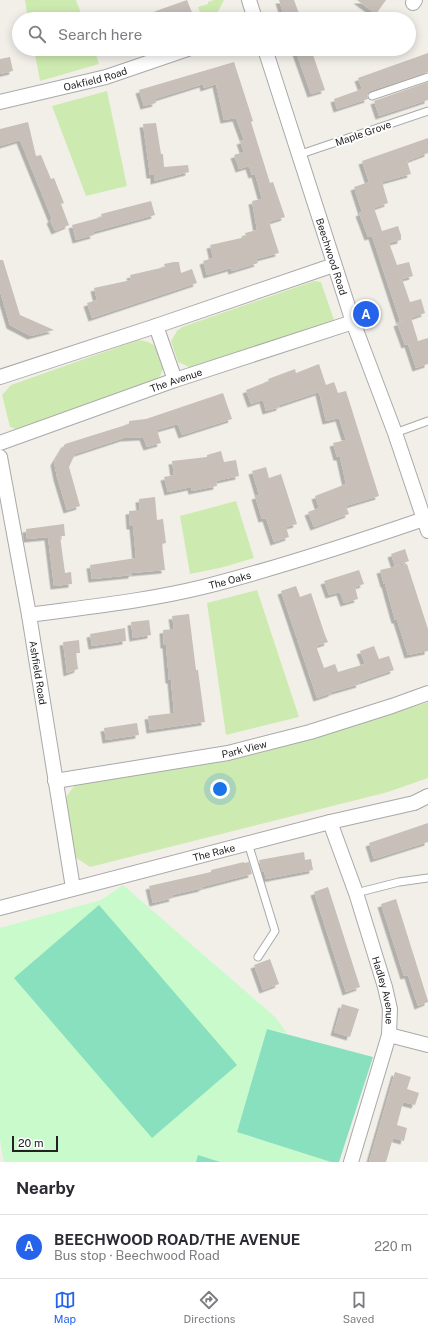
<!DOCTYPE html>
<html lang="en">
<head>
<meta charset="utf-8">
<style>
  :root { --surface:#fff; --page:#f7f7f7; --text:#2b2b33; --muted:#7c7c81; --line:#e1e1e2; --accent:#2563eb }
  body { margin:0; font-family:"Public Sans",sans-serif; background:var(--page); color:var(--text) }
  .scale { position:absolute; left:12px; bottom:10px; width:46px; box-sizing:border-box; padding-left:4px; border:2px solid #222; border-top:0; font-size:11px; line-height:14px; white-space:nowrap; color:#222; -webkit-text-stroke:3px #fff; paint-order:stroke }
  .you { position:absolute; left:220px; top:789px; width:14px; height:14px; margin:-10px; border:3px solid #fff; border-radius:50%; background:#1a73e8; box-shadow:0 0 0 6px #1a73e833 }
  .badge { display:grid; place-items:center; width:26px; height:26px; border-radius:50%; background:var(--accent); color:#fff; font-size:13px; font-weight:700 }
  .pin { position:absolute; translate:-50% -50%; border:2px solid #fff; box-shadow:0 1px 4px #0006 }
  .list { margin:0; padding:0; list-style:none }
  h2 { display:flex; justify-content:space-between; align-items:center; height:52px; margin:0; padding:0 16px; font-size:17px }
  h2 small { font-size:13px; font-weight:400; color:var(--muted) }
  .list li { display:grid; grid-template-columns:26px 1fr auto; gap:12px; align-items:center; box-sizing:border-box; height:64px; padding:0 16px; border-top:1px solid var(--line) }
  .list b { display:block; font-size:15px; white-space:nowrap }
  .list p { margin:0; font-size:13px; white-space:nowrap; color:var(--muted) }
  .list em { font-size:13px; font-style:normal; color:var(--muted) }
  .icon { flex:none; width:22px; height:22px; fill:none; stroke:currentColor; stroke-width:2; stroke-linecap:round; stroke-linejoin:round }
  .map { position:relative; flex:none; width:428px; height:1162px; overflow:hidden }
  .search { position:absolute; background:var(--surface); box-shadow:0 2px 10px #0003; left:12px; right:12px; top:12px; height:44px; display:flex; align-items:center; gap:10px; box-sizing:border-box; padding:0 14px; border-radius:22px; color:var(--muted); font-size:15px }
  .sheet { height:116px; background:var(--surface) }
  nav { display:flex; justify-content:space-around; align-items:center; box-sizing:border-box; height:56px; border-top:1px solid var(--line); background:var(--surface); font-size:11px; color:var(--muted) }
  nav a { display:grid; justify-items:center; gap:2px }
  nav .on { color:var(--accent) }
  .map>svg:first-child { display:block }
  .grass { fill:#cdebb0 }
  .park { fill:#c8facc }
  .pitch { fill:#88e0be }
  .building { fill:#c7bfb8; filter:url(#shadow) }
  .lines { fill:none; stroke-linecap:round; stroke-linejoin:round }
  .lane-casing { stroke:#a9a9a9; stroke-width:9 }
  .street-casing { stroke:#a9a9a9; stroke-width:16 }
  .lane { stroke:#fff; stroke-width:7 }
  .street { stroke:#fff; stroke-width:14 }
  .labels { text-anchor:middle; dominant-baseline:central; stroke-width:4; stroke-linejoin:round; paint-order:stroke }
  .street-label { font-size:10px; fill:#222; stroke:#fff }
</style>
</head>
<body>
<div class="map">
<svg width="428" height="1162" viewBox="0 0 428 1162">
  <defs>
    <filter id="shadow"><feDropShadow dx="-3.5" dy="3.5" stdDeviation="0" flood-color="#0004"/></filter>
  </defs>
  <rect width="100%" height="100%" fill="#f2efe9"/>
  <!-- grass -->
  <path class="grass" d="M 25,0 L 76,0 L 83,19 L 28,19 Z
    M 214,0 L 224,0 L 214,19 L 202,19 L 198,7 L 208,4 L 208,2 Z
    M 34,49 L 94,49 L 99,64 L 40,81 Z
    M 107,91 L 127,186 L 86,196 L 52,106 Z
    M 314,281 L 321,282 L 334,320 L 330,324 L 194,369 L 178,362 L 171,341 L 177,331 L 182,327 Z
    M 138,340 C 159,343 157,349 164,367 L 160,376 L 154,382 L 16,429 L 10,427 L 2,395 L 11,385 Z
    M 236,501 L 254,558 L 224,567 L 190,574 L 180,516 Z
    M 257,590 L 299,717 L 226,735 L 207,603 Z
    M 428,702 L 428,778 L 388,792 L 90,867 L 75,857 L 66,797 L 75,785 L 240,758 L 328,734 Z"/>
  <!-- park -->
  <path class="park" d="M 123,885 L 275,1017 L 287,1033 L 267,1029 L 237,1132 L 331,1162 L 4,1162 L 0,1140 L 0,928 L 101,900 Z"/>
  <!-- pitch -->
  <path class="pitch" d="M 99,905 L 237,1065 L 152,1138 L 14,978 Z
    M 267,1029 L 373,1057 L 339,1162 L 331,1162 L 237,1132 Z
    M 198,1155 L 220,1162 L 196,1162 Z"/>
  <!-- building -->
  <path class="building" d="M 187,0 L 193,15 L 182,19 L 139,19 L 139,17 Z
    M 279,0 L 294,0 L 301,19 L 285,19 Z
    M 357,0 L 386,0 L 376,14 Z
    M 295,49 L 311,49 L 325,90 L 311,94 Z
    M 428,53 L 428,72 L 370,91 L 367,95 L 368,99 L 337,109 L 334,99 L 362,89 L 358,78 Z
    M 10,57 L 13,71 L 0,74 L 0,59 Z
    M 234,62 L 253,121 L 251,122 L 270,183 L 273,182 L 285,217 L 269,222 L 279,253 L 256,259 L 258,263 L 232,271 L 231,268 L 207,275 L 203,261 L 213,258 L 210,245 L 246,237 L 245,233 L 257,230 L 252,201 L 262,199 L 255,174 L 252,175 L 249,166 L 239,169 L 237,163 L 234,155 L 244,152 L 240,141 L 244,140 L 236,118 L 224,120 L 216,84 L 204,88 L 203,84 L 155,99 L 156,103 L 144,106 L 139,90 Z
    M 428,82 L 428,100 L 379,116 L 374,101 Z
    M 28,122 L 36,156 L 41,155 L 51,179 L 54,178 L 64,203 L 61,204 L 69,225 L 55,231 L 50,220 L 52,219 L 20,140 L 0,146 L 0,129 Z
    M 156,123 L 161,154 L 163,154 L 164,167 L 188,165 L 189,172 L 154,181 L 154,175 L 150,175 L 143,124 Z
    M 428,138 L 428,153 L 407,161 L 411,174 L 382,182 L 388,203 L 374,208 L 382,231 L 398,226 L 401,235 L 401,240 L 389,243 L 397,265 L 409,262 L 413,276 L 402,279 L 410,302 L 421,299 L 425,313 L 411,318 L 418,341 L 428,338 L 428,364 L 416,368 L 408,344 L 405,345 L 397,323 L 409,318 L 400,321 L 372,236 L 368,237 L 359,213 L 362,212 L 354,187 L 369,182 L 362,161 Z
    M 151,201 L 155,215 L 93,232 L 94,235 L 76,240 L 72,225 L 102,217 L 101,214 Z
    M 0,260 L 3,260 L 20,315 L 54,330 L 31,336 L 10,325 L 0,291 Z
    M 174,262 L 179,262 L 181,273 L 192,269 L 197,283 L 92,318 L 87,303 L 97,300 L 94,288 L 131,280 L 130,275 L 165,267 L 164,264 Z
    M 319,364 L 326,385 L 334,382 L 338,393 L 346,391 L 379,496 L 346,506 L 349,514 L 314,527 L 308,512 L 319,508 L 315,496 L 346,484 L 340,457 L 337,457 L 333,443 L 346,440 L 339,418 L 326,421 L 319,392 L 280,405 L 280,407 L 266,411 L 263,400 L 251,404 L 246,390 L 269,381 L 268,379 L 295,369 L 296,373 Z
    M 223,393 L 232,419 L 182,435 L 178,424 L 157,430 L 161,443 L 147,447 L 143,437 L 124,438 L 75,454 L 69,467 L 80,506 L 67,510 L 57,477 L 54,462 L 65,444 L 129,424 L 129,421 L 146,419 Z
    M 221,451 L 224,462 L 236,460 L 239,476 L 216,481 L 217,486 L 192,491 L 191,487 L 168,492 L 164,477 L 174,475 L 172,461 L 207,457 L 207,455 Z
    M 266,467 L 269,478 L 281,474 L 297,524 L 286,527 L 289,537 L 274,542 L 266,518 L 262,519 L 255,496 L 259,495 L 252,471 Z
    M 155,497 L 157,520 L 163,519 L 166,543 L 162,544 L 165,570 L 132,573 L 132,575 L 92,579 L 90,565 L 136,558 L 133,526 L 130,526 L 129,511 L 140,510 L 139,499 Z
    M 64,524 L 65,536 L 60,536 L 65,573 L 71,572 L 72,584 L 54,586 L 48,537 L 27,539 L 26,529 Z
    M 405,549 L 409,561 L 395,566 L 391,554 Z
    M 407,564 L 428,629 L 428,651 L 408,655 L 397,620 L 395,620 L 385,584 L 384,584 L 380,570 Z
    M 359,570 L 364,584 L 355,587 L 358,599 L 344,603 L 340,592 L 329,595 L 324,581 Z
    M 296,586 L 300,597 L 311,593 L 325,635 L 328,642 L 316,646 L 324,668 L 335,664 L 338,672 L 365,664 L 360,651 L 374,646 L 379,659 L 389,656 L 394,670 L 359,682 L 360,684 L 332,692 L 332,693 L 317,698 L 281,591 Z
    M 189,614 L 196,670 L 198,670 L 205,722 L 150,730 L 148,716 L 174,713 L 171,680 L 169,680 L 166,645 L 164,645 L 163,630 L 174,629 L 172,616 Z
    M 149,620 L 151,635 L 133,638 L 131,622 Z
    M 125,628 L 126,641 L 92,646 L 90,634 Z
    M 79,640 L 80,653 L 76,653 L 78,669 L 67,673 L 63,642 Z
    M 137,723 L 139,735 L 106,740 L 104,728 Z
    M 428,823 L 428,842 L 374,859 L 369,843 Z
    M 304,852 L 305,860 L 311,859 L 313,870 L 266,879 L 264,871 L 262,872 L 259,860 Z
    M 244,862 L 244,863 L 249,862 L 252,874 L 202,887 L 203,888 L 172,895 L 173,898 L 153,903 L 149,886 L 211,872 L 211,870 Z
    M 328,887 L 360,987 L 346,992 L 314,892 Z
    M 396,899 L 428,1001 L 428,1002 L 418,1006 L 408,975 L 404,976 L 381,904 Z
    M 270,959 L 279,984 L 263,990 L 254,965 Z
    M 342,1004 L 359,1009 L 350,1037 L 334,1032 Z
    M 395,1072 L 411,1077 L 407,1089 L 419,1093 L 415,1105 L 403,1102 L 397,1125 L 407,1128 L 404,1141 L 393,1138 L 386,1162 L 369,1162 Z"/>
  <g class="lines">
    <!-- lane casing -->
    <g class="lane-casing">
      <path id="lane" d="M 372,96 L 428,77
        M 298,155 L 428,111
        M 395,433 L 428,421
        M 248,843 L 275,931 L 258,957
        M 356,893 L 399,882 L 428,878"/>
    </g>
    <!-- street casing -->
    <g class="street-casing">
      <g id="street">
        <path d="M 249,0 L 255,19"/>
        <path d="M 413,3 L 415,0"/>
        <path id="s1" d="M 265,49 L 353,322 L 395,433 L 428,531"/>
        <path id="s2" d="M 0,102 L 106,77 L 188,49"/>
        <path d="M 156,326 L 175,380"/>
        <path d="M 0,377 L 156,326 L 334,265"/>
        <path id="s3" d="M 0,443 L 175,380 L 353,322"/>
        <path id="s4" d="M 0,457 L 29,615 L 73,888"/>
        <path id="s5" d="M 29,615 C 87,607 146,601 203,587 C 278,568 351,544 424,519"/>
        <path id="s6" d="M 55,781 L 228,753 L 310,732 L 392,706 L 428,693"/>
        <path id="s7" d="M 330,822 L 356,893 L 385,987 L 390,1009 L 389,1035 L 351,1162"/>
        <path id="s8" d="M 0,908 L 330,822 L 414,803 L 428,796"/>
        <path d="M 389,1035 L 428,1045"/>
      </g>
    </g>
    <!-- lane -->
    <use href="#lane" class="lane"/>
    <!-- street -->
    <use href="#street" class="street"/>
  </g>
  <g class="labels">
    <!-- street labels -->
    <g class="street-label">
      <text stroke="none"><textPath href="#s2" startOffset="98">Oakfield Road</textPath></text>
      <text transform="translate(363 133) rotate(-19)">Maple Grove</text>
      <text stroke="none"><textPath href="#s1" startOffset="218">Beechwood Road</textPath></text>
      <text stroke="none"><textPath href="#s3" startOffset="187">The Avenue</textPath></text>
      <text stroke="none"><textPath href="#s5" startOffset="204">The Oaks</textPath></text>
      <text stroke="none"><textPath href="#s4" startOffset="219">Ashfield Road</textPath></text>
      <text stroke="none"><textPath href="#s6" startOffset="192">Park View</textPath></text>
      <text stroke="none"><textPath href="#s8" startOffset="221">The Rake</textPath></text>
      <text stroke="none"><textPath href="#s7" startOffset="177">Hadley Avenue</textPath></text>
    </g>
  </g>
</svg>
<div class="scale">20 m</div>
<div class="you"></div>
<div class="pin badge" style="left:366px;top:314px">A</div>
<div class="search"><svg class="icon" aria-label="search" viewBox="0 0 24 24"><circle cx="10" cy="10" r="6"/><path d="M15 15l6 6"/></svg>Search here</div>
</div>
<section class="sheet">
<h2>Nearby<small></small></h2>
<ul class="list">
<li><span class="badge">A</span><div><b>BEECHWOOD ROAD/THE AVENUE</b><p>Bus stop · Beechwood Road</p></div><em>220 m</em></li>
</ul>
</section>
<nav>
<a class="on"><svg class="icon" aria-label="map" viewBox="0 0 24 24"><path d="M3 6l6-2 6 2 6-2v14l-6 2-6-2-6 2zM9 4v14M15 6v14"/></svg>Map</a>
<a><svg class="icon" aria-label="directions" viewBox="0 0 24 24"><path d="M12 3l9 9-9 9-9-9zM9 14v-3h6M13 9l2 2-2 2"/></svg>Directions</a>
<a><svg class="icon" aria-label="saved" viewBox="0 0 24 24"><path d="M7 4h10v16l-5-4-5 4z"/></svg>Saved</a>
</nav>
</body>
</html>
